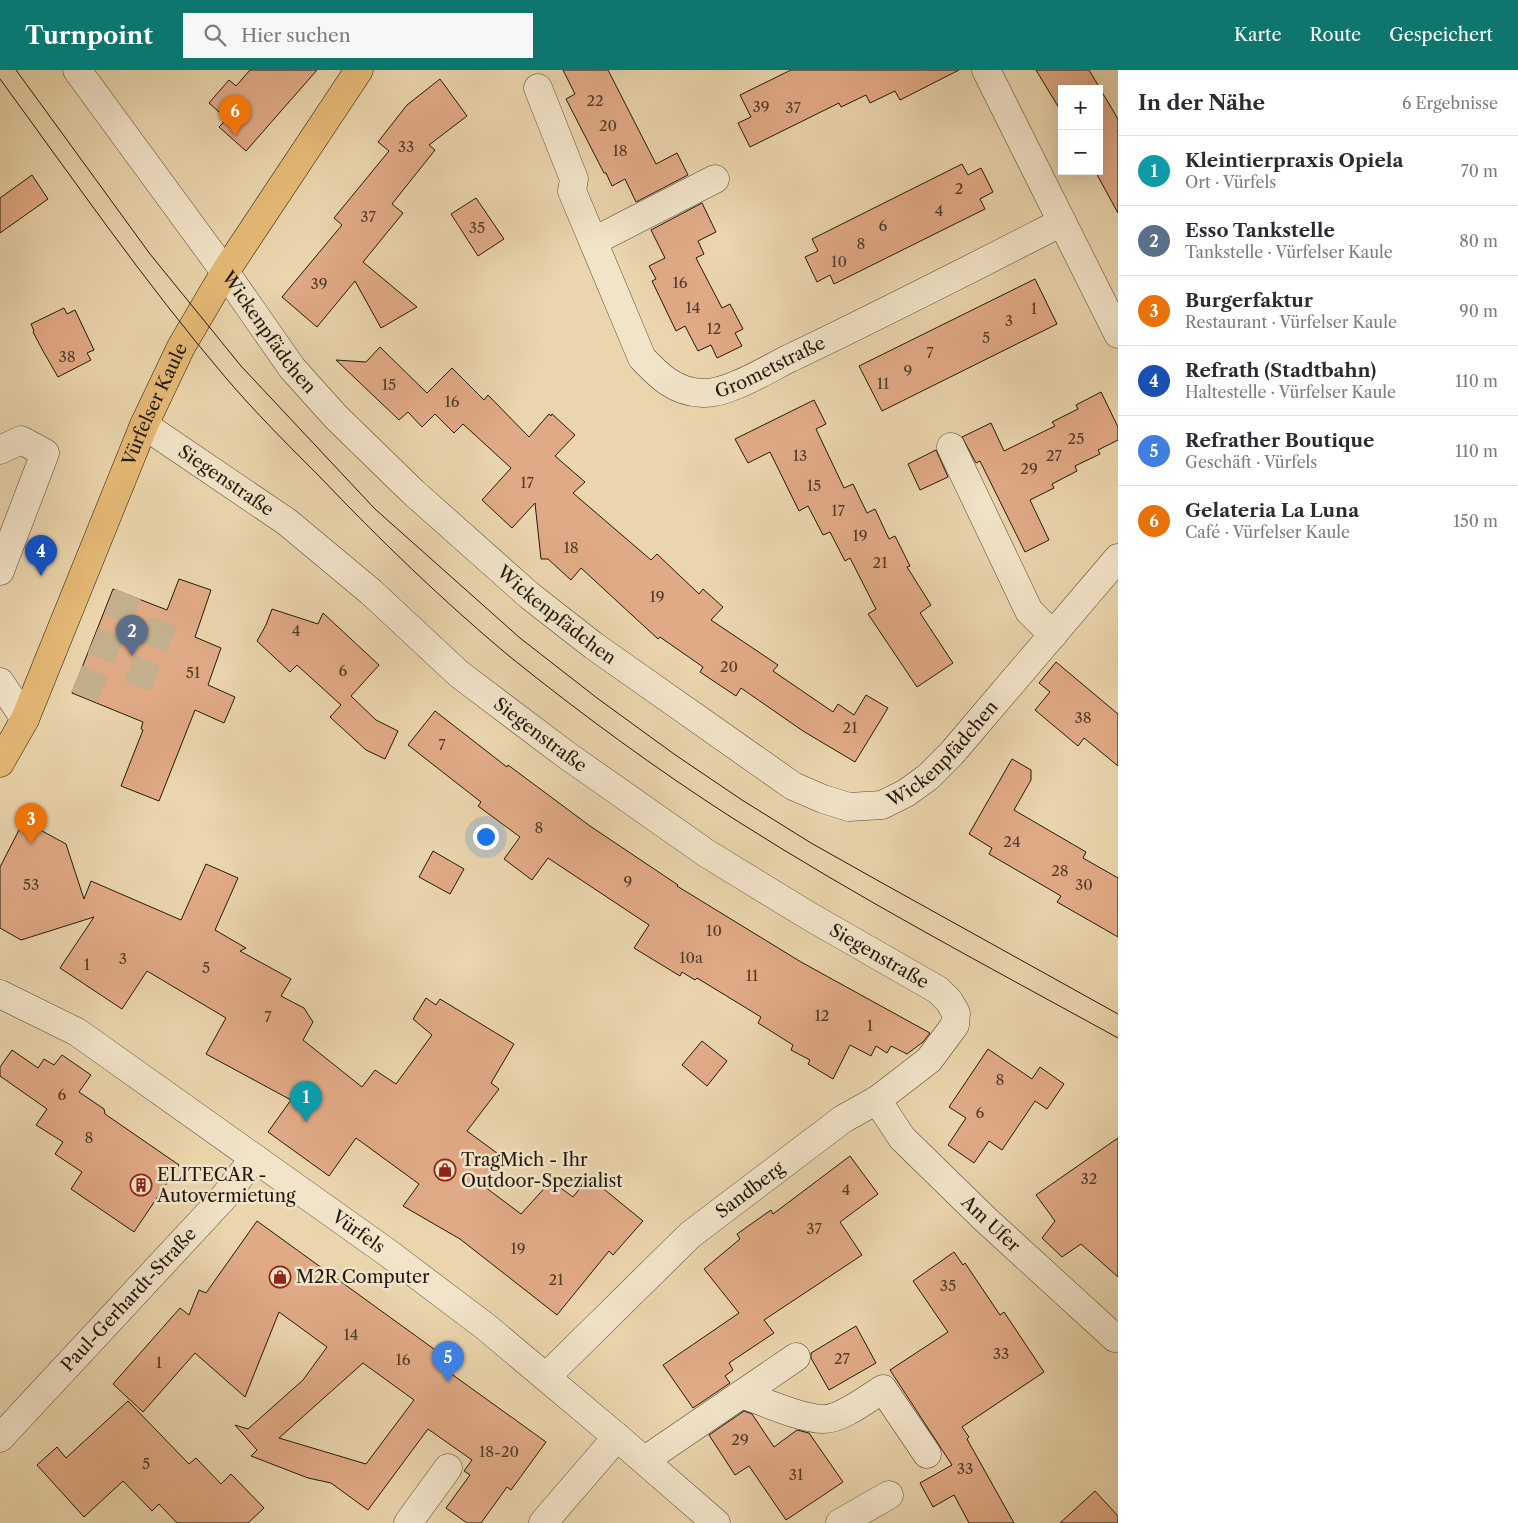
<!DOCTYPE html>
<html lang="de">
<head>
<meta charset="utf-8">
<style>
  :root { --surface:#fff; --page:#f7f7f7; --text:#2b2b33; --muted:#7c7c81; --line:#e1e1e2; --accent:#0f766e }
  body { margin:0; font-family:"Libre Caslon Text",serif; background:var(--page); color:var(--text) }
  .controls { position:absolute; right:15px; top:15px; display:grid; overflow:hidden; border-radius:0px; box-shadow:0 5px 20px #0002 }
  .controls button { width:45px; height:45px; display:grid; place-items:center; padding:0; border:0; border-bottom:1px solid var(--line); background:var(--surface); color:var(--text); font:25px sans-serif }
  .you { position:absolute; left:485px; top:766px; width:18px; height:18px; margin:-12px; border:4px solid #fff; border-radius:50%; background:#1a73e8; box-shadow:0 0 0 8px #1a73e833 }
  .badge { display:grid; place-items:center; width:32px; height:32px; border-radius:50%; background:var(--accent); color:#fff; font-size:16px; font-weight:700 }
  .pin { position:absolute; translate:-50% -41px; filter:drop-shadow(0 1px 2px #0008) }
  .pin::after { content:''; position:absolute; top:26px; width:18px; height:15px; background:inherit; clip-path:polygon(0 0,100% 0,50% 100%) }
  .list { margin:0; padding:0; list-style:none }
  h2 { display:flex; justify-content:space-between; align-items:center; height:65px; margin:0; padding:0 20px; font-size:21px }
  h2 small { font-size:16px; font-weight:400; color:var(--muted) }
  .list li { display:grid; grid-template-columns:32px 1fr auto; gap:15px; align-items:center; box-sizing:border-box; height:70px; padding:0 20px; border-top:1px solid var(--line) }
  .list b { display:block; font-size:19px; white-space:nowrap }
  .list p { margin:0; font-size:16px; white-space:nowrap; color:var(--muted) }
  .list em { font-size:16px; font-style:normal; color:var(--muted) }
  .icon { flex:none; width:28px; height:28px; fill:none; stroke:currentColor; stroke-width:2; stroke-linecap:round; stroke-linejoin:round }
  .map { position:relative; flex:none; width:1118px; height:1453px; overflow:hidden }
  header { display:flex; align-items:center; gap:30px; box-sizing:border-box; height:70px; padding:0 25px; background:var(--accent); color:#fff }
  header strong { font-size:24px }
  nav { display:flex; gap:28px; margin-inline-start:auto; font-size:18px }
  .search { width:350px; height:45px; background:var(--page); display:flex; align-items:center; gap:12px; box-sizing:border-box; padding:0 18px; border-radius:0px; color:var(--muted); font-size:19px }
  main { display:flex }
  aside { flex:1; background:var(--surface) }
  .map>svg:first-child { display:block }
  .building { fill:#e1aa86; stroke:#21190d; fill-rule:evenodd }
  .lines { fill:none; stroke-linecap:round; stroke-linejoin:round }
  .minor-tunnel { stroke:#c3af8c; stroke-width:28; stroke-dasharray:28 14; stroke-linecap:butt }
  .minor-casing { stroke:#544835; stroke-width:29 }
  .major-casing { stroke:#21190d; stroke-width:29 }
  .minor { stroke:#f2e4c9; stroke-width:28 }
  .major { stroke:#e6ba76; stroke-width:28 }
  .tram { stroke:#21190d; stroke-width:1 }
  .labels { text-anchor:middle; dominant-baseline:central; stroke-width:5; stroke-linejoin:round; paint-order:stroke }
  .number-label { font-size:15px; fill:#513d2b }
  .street-label { font-size:18px; fill:#21190d; stroke:#f2e4c9 }
  .poi-label { font-size:18px; fill:#21190d; stroke:#f2e4c9; text-anchor:start }
</style>
</head>
<body>
<header>
<strong>Turnpoint</strong>
<div class="search"><svg class="icon" aria-label="search" viewBox="0 0 24 24"><circle cx="10" cy="10" r="6"/><path d="M15 15l6 6"/></svg>Hier suchen</div>
<nav><a>Karte</a><a>Route</a><a>Gespeichert</a></nav>
</header>
<main>
<div class="map">
<svg width="1118" height="1453" viewBox="0 0 1118 1453">
  <rect width="100%" height="100%" fill="#ebd5ac"/>
  <filter id="stains"><feTurbulence type="fractalNoise" baseFrequency=".004" numOctaves="4"/><feColorMatrix values="0 0 0 0 .2 0 0 0 0 .09 0 0 0 0 .02 0 0 0 .5 -.17"/></filter>
  <radialGradient id="worn" r=".72"><stop offset=".6" stop-color="#630" stop-opacity="0"/><stop offset="1" stop-color="#630" stop-opacity=".3"/></radialGradient>
  <!-- building -->
  <path class="building" d="M 250,0 L 317,0 L 246,81 L 219,57 L 227,49 L 209,33 L 229,10 L 236,16 Z
    M 563,0 L 608,0 L 656,94 L 677,83 L 688,105 L 636,132 L 625,109 L 612,116 L 606,103 L 604,103 L 566,29 L 575,24 Z
    M 791,0 L 959,0 L 900,30 L 895,21 L 870,33 L 866,25 L 841,37 L 839,33 L 750,77 L 738,53 L 751,47 L 740,25 Z
    M 1036,0 L 1089,0 L 1118,49 L 1118,143 L 1095,101 L 1099,101 L 1099,19 L 1062,19 L 1062,43 Z
    M 440,9 L 467,46 L 429,75 L 435,80 L 392,134 L 403,143 L 363,192 L 417,237 L 381,258 L 355,211 L 317,257 L 282,227 L 342,155 L 334,148 L 389,81 L 378,72 L 407,35 Z
    M 962,94 L 968,105 L 981,98 L 993,122 L 980,129 L 985,139 L 834,214 L 830,205 L 817,212 L 805,187 L 818,181 L 812,169 Z
    M 32,105 L 48,129 L 0,163 L 0,128 Z
    M 476,128 L 504,169 L 478,186 L 451,144 Z
    M 702,133 L 716,162 L 698,171 L 704,184 L 696,188 L 722,238 L 730,234 L 743,259 L 735,263 L 742,276 L 717,288 L 711,275 L 698,281 L 685,256 L 676,261 L 652,211 L 656,209 L 649,196 L 665,188 L 651,160 Z
    M 1035,209 L 1057,254 L 882,341 L 859,296 Z
    M 64,238 L 67,244 L 75,240 L 94,280 L 87,283 L 91,290 L 58,307 L 43,281 L 33,262 L 34,261 L 31,254 Z
    M 380,277 L 427,323 L 452,298 L 484,330 L 488,325 L 529,367 L 549,344 L 551,346 L 552,344 L 575,365 L 555,386 L 585,412 L 573,423 L 651,490 L 657,484 L 699,524 L 703,519 L 723,537 L 711,550 L 778,595 L 773,601 L 833,642 L 838,634 L 854,645 L 866,625 L 888,638 L 855,692 L 803,661 L 741,618 L 736,626 L 700,602 L 703,597 L 660,567 L 658,569 L 581,498 L 571,510 L 548,489 L 541,489 L 535,433 L 512,458 L 482,430 L 511,398 L 463,354 L 454,363 L 435,344 L 422,357 L 408,342 L 399,350 L 336,290 L 366,292 Z
    M 1101,322 L 1118,357 L 1118,370 L 1098,380 L 1100,384 L 1075,396 L 1077,401 L 1052,414 L 1054,418 L 1030,430 L 1049,470 L 1025,482 L 980,391 L 976,393 L 962,367 L 991,353 L 1004,381 L 1055,356 L 1052,352 L 1078,339 L 1076,335 Z
    M 814,330 L 826,354 L 816,359 L 844,418 L 853,414 L 867,443 L 875,439 L 889,469 L 895,466 L 910,496 L 907,497 L 931,535 L 920,543 L 953,593 L 917,617 L 868,544 L 876,539 L 850,488 L 845,491 L 830,462 L 823,465 L 808,436 L 799,441 L 770,382 L 748,393 L 735,369 Z
    M 936,380 L 948,407 L 920,420 L 908,394 Z
    M 179,509 L 211,520 L 195,567 L 221,578 L 208,615 L 235,627 L 224,653 L 195,640 L 159,731 L 121,716 L 143,660 L 141,659 L 143,652 L 72,623 L 113,519 L 167,540 Z
    M 272,539 L 318,554 L 323,543 L 379,595 L 351,626 L 376,650 L 398,661 L 385,689 L 366,680 L 330,647 L 341,635 L 297,595 L 290,602 L 257,571 L 266,555 Z
    M 1056,592 L 1118,644 L 1118,696 L 1084,668 L 1078,676 L 1035,640 L 1050,622 L 1039,613 Z
    M 435,641 L 507,697 L 508,695 L 590,756 L 678,815 L 677,816 L 801,892 L 930,963 L 923,972 L 907,984 L 891,976 L 887,983 L 876,976 L 871,986 L 850,975 L 833,1009 L 808,994 L 810,990 L 791,980 L 793,975 L 758,953 L 761,947 L 697,908 L 695,910 L 682,902 L 680,906 L 634,878 L 649,855 L 548,788 L 532,810 L 504,789 L 520,767 L 478,736 L 481,732 L 408,675 Z
    M 1012,689 L 1031,700 L 1031,710 L 1014,740 L 1086,782 L 1083,788 L 1118,808 L 1118,867 L 1057,832 L 1061,826 L 989,784 L 992,778 L 969,764 Z
    M 33,756 L 66,774 L 84,829 L 91,811 L 181,850 L 206,794 L 238,808 L 215,860 L 246,878 L 240,881 L 291,909 L 281,926 L 304,938 L 313,952 L 303,970 L 362,1017 L 375,1000 L 396,1014 L 432,965 L 413,949 L 426,928 L 436,935 L 440,929 L 514,974 L 491,1013 L 499,1019 L 467,1061 L 501,1086 L 481,1114 L 521,1144 L 551,1111 L 573,1127 L 589,1107 L 643,1151 L 613,1185 L 609,1181 L 557,1245 L 460,1169 L 403,1136 L 419,1114 L 356,1068 L 329,1106 L 268,1062 L 291,1030 L 206,984 L 226,948 L 147,901 L 122,939 L 60,898 L 94,847 L 21,870 L 0,858 L 0,797 L 19,760 Z
    M 433,781 L 464,799 L 450,824 L 419,807 Z
    M 702,971 L 727,991 L 707,1016 L 682,995 Z
    M 988,979 L 1032,1009 L 1040,997 L 1064,1014 L 1047,1039 L 1035,1031 L 1002,1080 L 989,1071 L 974,1093 L 948,1075 L 966,1048 L 949,1037 Z
    M 12,980 L 38,998 L 44,989 L 54,995 L 62,985 L 91,1005 L 79,1022 L 104,1039 L 105,1044 L 179,1095 L 134,1162 L 71,1119 L 82,1102 L 55,1084 L 63,1072 L 36,1055 L 47,1039 L 0,1006 L 0,997 Z
    M 1118,1068 L 1118,1207 L 1081,1174 L 1062,1187 L 1042,1168 L 1055,1151 L 1036,1125 Z
    M 850,1086 L 878,1124 L 840,1152 L 862,1185 L 764,1250 L 774,1263 L 729,1293 L 733,1300 L 725,1306 L 730,1313 L 693,1338 L 663,1295 L 739,1243 L 704,1199 L 740,1169 L 737,1164 L 771,1140 L 773,1144 Z
    M 257,1151 L 445,1287 L 439,1295 L 546,1372 L 511,1420 L 507,1417 L 481,1453 L 467,1453 L 446,1438 L 470,1405 L 464,1401 L 472,1390 L 428,1359 L 368,1440 L 331,1413 L 308,1408 L 251,1386 L 257,1380 L 235,1355 L 248,1359 L 303,1310 L 327,1277 L 279,1242 L 245,1327 L 195,1283 L 143,1342 L 113,1314 L 180,1238 L 189,1245 L 199,1220 L 206,1223 ZM 363,1293 L 414,1330 L 366,1394 L 279,1368 Z
    M 954,1182 L 963,1195 L 965,1193 L 1000,1245 L 1004,1242 L 1044,1302 L 962,1357 L 969,1367 L 967,1369 L 1014,1453 L 969,1453 L 954,1425 L 933,1437 L 920,1413 L 952,1395 L 890,1300 L 948,1262 L 913,1211 Z
    M 856,1256 L 876,1293 L 829,1320 L 811,1288 L 811,1283 Z
    M 128,1331 L 189,1394 L 196,1388 L 221,1414 L 231,1404 L 264,1438 L 248,1453 L 177,1453 L 159,1434 L 152,1441 L 123,1411 L 84,1447 L 37,1395 L 57,1377 L 66,1388 Z
    M 744,1341 L 752,1344 L 774,1377 L 797,1360 L 809,1363 L 843,1412 L 786,1450 L 749,1396 L 735,1405 L 709,1365 Z
    M 1095,1421 L 1118,1446 L 1118,1453 L 1060,1453 Z"/>
  <g class="lines">
    <!-- minor-tunnel -->
    <path class="minor-tunnel" d="M 137,616 L 168,541
      M 84,627 L 128,524"/>
    <!-- minor casing -->
    <g class="minor-casing">
      <g id="minor">
        <path id="s1" d="M 77,0 L 225,202 L 292,298 L 336,347 L 413,422 L 530,526 L 594,576 L 793,716 L 823,729 L 849,737 L 882,735 L 906,723 L 928,707 L 952,683 L 1118,488"/>
        <path d="M 986,0 L 1118,264"/>
        <path id="s2" d="M 538,18 L 574,109 L 572,121 L 642,288 C 659,306 675,322 702,323 C 726,325 768,299 790,288 C 881,245 972,198 1062,152"/>
        <path d="M 594,171 L 715,109"/>
        <path id="s3" d="M 144,355 L 287,452 L 371,522 L 459,604 L 565,684 L 706,783 L 809,846 L 938,920 L 949,931 L 956,943 L 955,955 L 929,990 L 877,1030 L 843,1049 L 690,1165 L 546,1307"/>
        <path d="M 951,377 L 1029,541 L 1053,565"/>
        <path d="M 0,380 L 21,370 L 45,383 L 0,501"/>
        <path d="M 0,612 L 25,649"/>
        <path id="s4" d="M 0,924 L 77,962 L 388,1183 L 486,1257 L 617,1367 L 716,1453"/>
        <path id="s5" d="M 877,1030 L 902,1068 L 986,1150 L 1115,1268"/>
        <path d="M 742,1324 C 764,1332 802,1349 824,1349 C 842,1349 868,1328 883,1319 L 927,1384"/>
        <path id="s6" d="M 0,1368 L 225,1126 L 254,1088"/>
        <path d="M 645,1390 L 796,1287"/>
        <path d="M 408,1453 L 448,1398"/>
        <path d="M 543,1453 L 617,1367"/>
        <path d="M 840,1453 L 889,1425"/>
      </g>
    </g>
    <!-- major casing -->
    <g class="major-casing">
      <g id="major">
        <path id="s7" d="M 0,693 L 25,649 L 144,355 L 181,277 L 225,202 L 359,0"/>
      </g>
    </g>
    <!-- minor -->
    <use href="#minor" class="minor"/>
    <!-- major -->
    <use href="#major" class="major"/>
    <!-- tram -->
    <path class="tram" d="M 16,0 L 150,184 L 241,296 L 375,439 L 520,568 L 597,628 L 674,684 L 742,730 L 811,773 L 884,814 L 1118,944
      M 0,9 C 74,110 145,213 226,308 C 255,342 287,374 319,406 C 379,469 442,530 509,586 C 581,644 656,699 734,749 C 858,828 989,897 1118,968"/>
  </g>
  <!-- icons -->
  <defs>
    <g id="shop-ring" transform="scale(1.125)"><circle r="9.5" fill="#f2e4c9" stroke="#8f2418" stroke-width="1.5"/><path d="M-5-2.5h2.3a2.7 3.5 0 0 1 5.4 0H5L5.5 6h-11ZM-1.5-2.5h3a1.5 2.3 0 0 0-3 0Z" fill="#8f2418"/></g>
    <g id="building-ring" transform="scale(1.125)"><circle r="9.5" fill="#f2e4c9" stroke="#8f2418" stroke-width="1.5"/><path d="M-4-6H4V6H1V3H-1V6H-4ZM-2.5-4.3h1.7v1.8h-1.7ZM.8-4.3h1.7v1.8H.8ZM-2.5-1h1.7V.8h-1.7ZM.8-1h1.7V.8H.8Z" fill="#8f2418"/></g>
  </defs>
  <g fill-rule="evenodd">
    <use href="#shop-ring" x="445" y="1100"/>
    <use href="#building-ring" x="141" y="1115"/>
    <use href="#shop-ring" x="280" y="1207"/>
  </g>
  <g class="labels">
    <!-- number labels -->
    <g class="number-label">
      <text x="595" y="30">22</text>
      <text x="761" y="36">39</text>
      <text x="793" y="37">37</text>
      <text x="608" y="55">20</text>
      <text x="406" y="76">33</text>
      <text x="620" y="80">18</text>
      <text x="959" y="118">2</text>
      <text x="939" y="140">4</text>
      <text x="368" y="146">37</text>
      <text x="883" y="155">6</text>
      <text x="477" y="157">35</text>
      <text x="861" y="173">8</text>
      <text x="839" y="191">10</text>
      <text x="680" y="212">16</text>
      <text x="319" y="213">39</text>
      <text x="693" y="237">14</text>
      <text x="1034" y="238">1</text>
      <text x="1009" y="250">3</text>
      <text x="714" y="258">12</text>
      <text x="986" y="267">5</text>
      <text x="930" y="282">7</text>
      <text x="67" y="286">38</text>
      <text x="908" y="300">9</text>
      <text x="883" y="313">11</text>
      <text x="389" y="314">15</text>
      <text x="452" y="331">16</text>
      <text x="1076" y="368">25</text>
      <text x="800" y="385">13</text>
      <text x="1054" y="385">27</text>
      <text x="1029" y="398">29</text>
      <text x="527" y="412">17</text>
      <text x="814" y="415">15</text>
      <text x="838" y="440">17</text>
      <text x="860" y="465">19</text>
      <text x="571" y="477">18</text>
      <text x="880" y="492">21</text>
      <text x="657" y="526">19</text>
      <text x="296" y="560">4</text>
      <text x="729" y="596">20</text>
      <text x="343" y="600">6</text>
      <text x="193" y="602">51</text>
      <text x="1083" y="647">38</text>
      <text x="850" y="657">21</text>
      <text x="442" y="674">7</text>
      <text x="539" y="757">8</text>
      <text x="1012" y="771">24</text>
      <text x="1060" y="800">28</text>
      <text x="628" y="811">9</text>
      <text x="31" y="814">53</text>
      <text x="1084" y="814">30</text>
      <text x="714" y="860">10</text>
      <text x="691" y="887">10a</text>
      <text x="123" y="888">3</text>
      <text x="87" y="894">1</text>
      <text x="206" y="897">5</text>
      <text x="752" y="905">11</text>
      <text x="822" y="945">12</text>
      <text x="268" y="946">7</text>
      <text x="870" y="955">1</text>
      <text x="1000" y="1009">8</text>
      <text x="62" y="1024">6</text>
      <text x="980" y="1042">6</text>
      <text x="89" y="1067">8</text>
      <text x="1089" y="1108">32</text>
      <text x="846" y="1119">4</text>
      <text x="814" y="1158">37</text>
      <text x="518" y="1178">19</text>
      <text x="556" y="1209">21</text>
      <text x="948" y="1215">35</text>
      <text x="351" y="1264">14</text>
      <text x="1001" y="1283">33</text>
      <text x="842" y="1288">27</text>
      <text x="403" y="1289">16</text>
      <text x="159" y="1292">1</text>
      <text x="740" y="1369">29</text>
      <text x="499" y="1381">18-20</text>
      <text x="146" y="1393">5</text>
      <text x="965" y="1398">33</text>
      <text x="796" y="1404">31</text>
    </g>
    <!-- street labels -->
    <g class="street-label">
      <text stroke="none"><textPath href="#s1" startOffset="325">Wickenpfädchen</textPath></text>
      <text stroke="none"><textPath href="#s2" startOffset="436">Grometstraße</textPath></text>
      <text stroke="none"><textPath href="#s7" startOffset="391">Vürfelser Kaule</textPath></text>
      <text stroke="none"><textPath href="#s3" startOffset="99">Siegenstraße</textPath></text>
      <text stroke="none"><textPath href="#s1" startOffset="730">Wickenpfädchen</textPath></text>
      <text stroke="none"><textPath href="#s3" startOffset="504">Siegenstraße</textPath></text>
      <text stroke="none"><textPath href="#s1" startOffset="1195">Wickenpfädchen</textPath></text>
      <text stroke="none"><textPath href="#s3" startOffset="909">Siegenstraße</textPath></text>
      <text transform="translate(750 1120) rotate(-37)">Sandberg</text>
      <text stroke="none"><textPath href="#s5" startOffset="169">Am Ufer</textPath></text>
      <text stroke="none"><textPath href="#s4" startOffset="431">Vürfels</textPath></text>
      <text stroke="none"><textPath href="#s6" startOffset="189">Paul-Gerhardt-Straße</textPath></text>
    </g>
    <!-- poi labels -->
    <g class="poi-label">
      <text x="461" y="1090">TragMich - Ihr<tspan x="461" dy="21">Outdoor-Spezialist</tspan></text>
      <text x="157" y="1105">ELITECAR -<tspan x="157" dy="21">Autovermietung</tspan></text>
      <text x="296" y="1207">M2R Computer</text>
    </g>
  </g>
  <rect width="100%" height="100%" filter="url(#stains)"/>
  <rect width="100%" height="100%" fill="url(#worn)"/>
</svg>
<div class="controls">
<button>+</button>
<button>−</button>
</div>
<div class="you"></div>
<div class="pin badge" style="left:306px;top:1052px;background:#0f9aa8">1</div>
<div class="pin badge" style="left:132px;top:586px;background:#5c6f8a">2</div>
<div class="pin badge" style="left:31px;top:774px;background:#e8710a">3</div>
<div class="pin badge" style="left:41px;top:506px;background:#1a4fb4">4</div>
<div class="pin badge" style="left:448px;top:1312px;background:#3f7fe0">5</div>
<div class="pin badge" style="left:235px;top:66px;background:#e8710a">6</div>
</div>
<aside>
<h2>In der Nähe<small>6 Ergebnisse</small></h2>
<ul class="list">
<li><span class="badge" style="background:#0f9aa8">1</span><div><b>Kleintierpraxis Opiela</b><p>Ort · Vürfels</p></div><em>70 m</em></li>
<li><span class="badge" style="background:#5c6f8a">2</span><div><b>Esso Tankstelle</b><p>Tankstelle · Vürfelser Kaule</p></div><em>80 m</em></li>
<li><span class="badge" style="background:#e8710a">3</span><div><b>Burgerfaktur</b><p>Restaurant · Vürfelser Kaule</p></div><em>90 m</em></li>
<li><span class="badge" style="background:#1a4fb4">4</span><div><b>Refrath (Stadtbahn)</b><p>Haltestelle · Vürfelser Kaule</p></div><em>110 m</em></li>
<li><span class="badge" style="background:#3f7fe0">5</span><div><b>Refrather Boutique</b><p>Geschäft · Vürfels</p></div><em>110 m</em></li>
<li><span class="badge" style="background:#e8710a">6</span><div><b>Gelateria La Luna</b><p>Café · Vürfelser Kaule</p></div><em>150 m</em></li>
</ul>
</aside>
</main>
</body>
</html>
